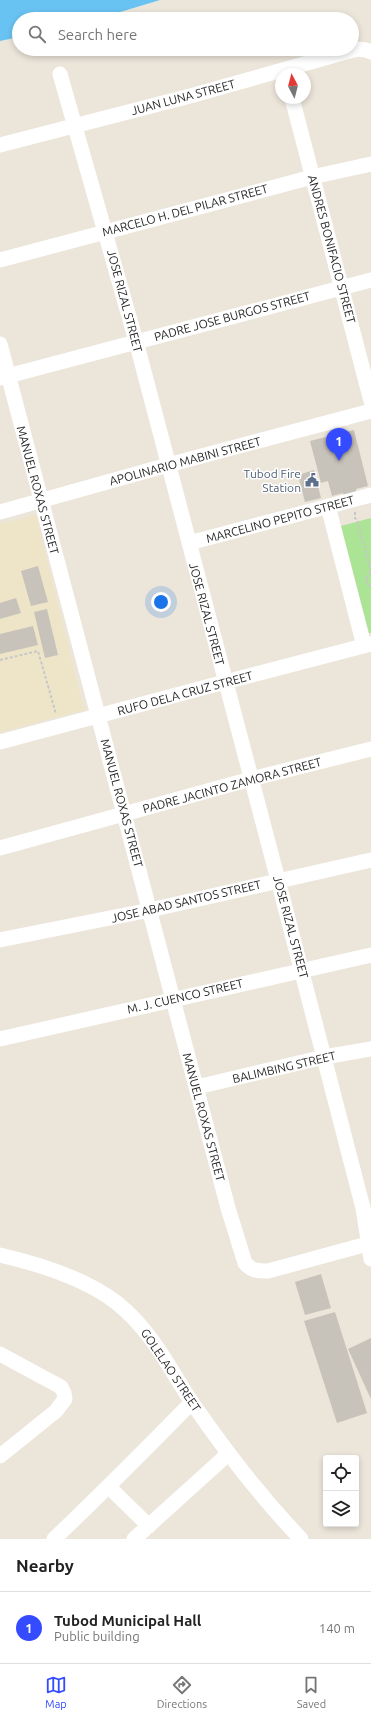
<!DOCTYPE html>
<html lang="en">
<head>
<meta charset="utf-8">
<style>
  :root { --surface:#fff; --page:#f6f6f6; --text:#222; --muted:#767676; --line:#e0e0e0; --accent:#344bff }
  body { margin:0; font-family:Ubuntu,sans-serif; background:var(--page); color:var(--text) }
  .controls { position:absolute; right:12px; bottom:12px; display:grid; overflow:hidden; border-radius:4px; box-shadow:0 2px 6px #0003 }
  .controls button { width:36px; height:36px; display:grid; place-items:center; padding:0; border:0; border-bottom:1px solid var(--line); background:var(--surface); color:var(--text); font:20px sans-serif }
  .compass { position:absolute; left:275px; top:68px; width:36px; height:36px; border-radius:50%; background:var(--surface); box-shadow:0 2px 6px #0003; rotate:353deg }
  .you { position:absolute; left:161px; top:602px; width:14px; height:14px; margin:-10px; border:3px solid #fff; border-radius:50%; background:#1a73e8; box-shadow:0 0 0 6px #1a73e833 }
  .badge { display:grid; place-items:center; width:26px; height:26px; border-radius:50%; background:var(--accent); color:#fff; font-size:13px; font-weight:700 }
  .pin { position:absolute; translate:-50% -33px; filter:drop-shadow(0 1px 2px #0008) }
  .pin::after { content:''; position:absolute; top:21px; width:14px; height:12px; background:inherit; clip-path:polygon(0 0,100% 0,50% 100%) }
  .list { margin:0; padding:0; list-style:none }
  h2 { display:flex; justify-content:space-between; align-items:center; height:52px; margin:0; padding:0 16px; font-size:17px }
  h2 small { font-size:13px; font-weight:400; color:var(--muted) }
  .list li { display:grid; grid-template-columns:26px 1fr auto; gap:12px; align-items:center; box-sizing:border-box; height:72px; padding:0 16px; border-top:1px solid var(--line) }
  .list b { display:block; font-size:15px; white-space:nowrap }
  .list p { margin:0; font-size:13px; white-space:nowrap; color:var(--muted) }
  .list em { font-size:13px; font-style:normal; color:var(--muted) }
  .icon { flex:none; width:22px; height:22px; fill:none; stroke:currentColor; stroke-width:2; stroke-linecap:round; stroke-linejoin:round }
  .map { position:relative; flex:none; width:371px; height:1539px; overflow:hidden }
  .search { position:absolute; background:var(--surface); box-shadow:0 2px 6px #0003; left:12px; right:12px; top:12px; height:44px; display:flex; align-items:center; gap:10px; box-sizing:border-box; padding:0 14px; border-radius:22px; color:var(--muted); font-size:15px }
  .sheet { height:124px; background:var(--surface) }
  nav { display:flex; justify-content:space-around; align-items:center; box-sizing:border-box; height:56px; border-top:1px solid var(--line); background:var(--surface); font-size:11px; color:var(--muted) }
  nav a { display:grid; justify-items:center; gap:2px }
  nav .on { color:var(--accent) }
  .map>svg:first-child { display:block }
  .education { fill:#eee5c9 }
  .green { fill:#aae494 }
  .water { fill:#69c3f2 }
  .building { fill:#c7c2ba }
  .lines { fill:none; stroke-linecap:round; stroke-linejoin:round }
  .path { stroke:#c7c7c7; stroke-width:2; stroke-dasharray:3 2; stroke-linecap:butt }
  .minor { stroke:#fff; stroke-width:15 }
  .labels { text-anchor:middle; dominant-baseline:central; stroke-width:3; stroke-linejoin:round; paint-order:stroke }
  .street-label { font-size:12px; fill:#292929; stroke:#fff }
  .service-label { font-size:12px; fill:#4e5e75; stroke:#fff; text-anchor:end }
</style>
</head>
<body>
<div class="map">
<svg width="371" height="1539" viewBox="0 0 371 1539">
  <rect width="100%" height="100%" fill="#ece5da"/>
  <!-- education -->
  <path class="education" d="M 36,515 L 84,710 L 0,732 L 0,524 Z"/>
  <!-- green -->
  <path class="green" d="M 371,518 L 371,633 L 369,633 L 341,526 Z"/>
  <!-- water -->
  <path class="water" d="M 0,0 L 160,0 L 97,19 L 19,19 L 19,37 L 0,41 Z"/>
  <!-- building -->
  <path class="building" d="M 354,430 L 368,486 L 356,489 L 357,495 L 344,498 L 343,493 L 332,496 L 328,481 L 321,483 L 310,441 Z
    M 314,470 L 321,498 L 305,502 L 298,475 Z
    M 38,566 L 48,602 L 31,606 L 21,571 Z
    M 16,598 L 21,613 L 0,619 L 0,603 Z
    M 47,609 L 58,655 L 45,658 L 34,612 Z
    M 33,626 L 38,645 L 0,654 L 0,634 Z
    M 321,1274 L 331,1308 L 305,1315 L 295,1282 Z
    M 335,1312 L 367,1413 L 337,1423 L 304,1321 Z
    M 371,1338 L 371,1399 L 348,1349 Z"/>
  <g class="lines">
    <!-- path -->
    <path class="path" d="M 355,512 L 355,518 L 357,520 L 371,571
      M 371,572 L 366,578 L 367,583 L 371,586
      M 0,660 L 38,651 L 56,714"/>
    <!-- minor -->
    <path class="minor" d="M 60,74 L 136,341 L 278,880 L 363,1208 L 371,1259
      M 292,98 L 371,401
      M 0,145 L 190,96 L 357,49 L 366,50 L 371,52
      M 0,260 L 312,177 L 371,164
      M 0,344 L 228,1208 L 245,1263 C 252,1271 257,1271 268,1271 L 371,1243
      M 0,378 L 371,280
      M 328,506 L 364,646
      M 0,512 L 168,465 L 371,411
      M 189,543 L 371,495
      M 0,742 L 225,682 L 371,644
      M 0,848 L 251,779 L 371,749
      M 0,940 L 150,910 L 371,860
      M 0,1039 L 371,955
      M 197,1087 L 324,1057 L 371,1049
      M 0,1255 C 39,1264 85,1278 117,1303 C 152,1331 169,1368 193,1404 C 226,1452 261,1497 301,1539
      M 0,1354 L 61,1387 L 64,1393 L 65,1399 L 56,1411 L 0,1456
      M 109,1487 L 149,1526
      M 54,1539 C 101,1494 147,1448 192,1402
      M 134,1539 L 228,1454"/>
  </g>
  <!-- icons -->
  <defs>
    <g id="civic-bare" transform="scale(1.08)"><path d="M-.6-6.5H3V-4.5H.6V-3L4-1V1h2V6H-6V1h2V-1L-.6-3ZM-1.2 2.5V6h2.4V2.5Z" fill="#5c6f8a" stroke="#fff" stroke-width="2.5" paint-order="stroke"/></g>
  </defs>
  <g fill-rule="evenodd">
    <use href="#civic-bare" x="312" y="480"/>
  </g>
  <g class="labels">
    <!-- street labels -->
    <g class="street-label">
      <text transform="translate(183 97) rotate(-15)">JUAN LUNA STREET</text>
      <text transform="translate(185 210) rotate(-15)">MARCELO H. DEL PILAR STREET</text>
      <text transform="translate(332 249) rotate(75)">ANDRES BONIFACIO STREET</text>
      <text transform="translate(125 301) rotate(75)">JOSE RIZAL STREET</text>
      <text transform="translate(232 316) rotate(-15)">PADRE JOSE BURGOS STREET</text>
      <text transform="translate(185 461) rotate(-15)">APOLINARIO MABINI STREET</text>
      <text transform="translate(38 490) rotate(75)">MANUEL ROXAS STREET</text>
      <text transform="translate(280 519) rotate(-15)">MARCELINO PEPITO STREET</text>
      <text transform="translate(207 614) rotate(75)">JOSE RIZAL STREET</text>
      <text transform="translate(185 693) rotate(-15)">RUFO DELA CRUZ STREET</text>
      <text transform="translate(232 785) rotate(-15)">PADRE JACINTO ZAMORA STREET</text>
      <text transform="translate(122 803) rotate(75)">MANUEL ROXAS STREET</text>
      <text transform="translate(186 901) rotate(-13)">JOSE ABAD SANTOS STREET</text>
      <text transform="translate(291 927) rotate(75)">JOSE RIZAL STREET</text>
      <text transform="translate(185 996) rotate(-13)">M. J. CUENCO STREET</text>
      <text transform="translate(284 1067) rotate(-13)">BALIMBING STREET</text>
      <text transform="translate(204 1117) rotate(75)">MANUEL ROXAS STREET</text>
      <text transform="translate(171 1370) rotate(56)">GOLELAO STREET</text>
    </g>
    <!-- service labels -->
    <g class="service-label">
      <text x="301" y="473">Tubod Fire<tspan x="301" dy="14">Station</tspan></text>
    </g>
  </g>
</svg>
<div class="controls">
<button><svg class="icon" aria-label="locate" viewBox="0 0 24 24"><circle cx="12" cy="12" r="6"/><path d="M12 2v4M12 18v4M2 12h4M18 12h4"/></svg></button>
<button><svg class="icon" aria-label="layers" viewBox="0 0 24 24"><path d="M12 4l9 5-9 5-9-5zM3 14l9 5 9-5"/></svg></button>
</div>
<svg class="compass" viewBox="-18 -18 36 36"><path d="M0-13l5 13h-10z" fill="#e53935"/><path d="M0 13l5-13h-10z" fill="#767676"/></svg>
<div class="you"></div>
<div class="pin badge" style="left:339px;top:461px">1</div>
<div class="search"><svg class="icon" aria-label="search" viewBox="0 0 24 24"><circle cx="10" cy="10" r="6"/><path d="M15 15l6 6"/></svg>Search here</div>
</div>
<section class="sheet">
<h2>Nearby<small></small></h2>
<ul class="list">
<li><span class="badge">1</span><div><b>Tubod Municipal Hall</b><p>Public building</p></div><em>140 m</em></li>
</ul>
</section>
<nav>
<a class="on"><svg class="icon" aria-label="map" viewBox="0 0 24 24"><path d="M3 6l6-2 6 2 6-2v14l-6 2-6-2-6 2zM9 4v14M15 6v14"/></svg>Map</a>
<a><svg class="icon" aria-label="directions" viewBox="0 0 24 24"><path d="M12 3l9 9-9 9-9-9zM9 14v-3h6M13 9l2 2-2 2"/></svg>Directions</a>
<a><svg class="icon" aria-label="saved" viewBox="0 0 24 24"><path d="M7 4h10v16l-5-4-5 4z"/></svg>Saved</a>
</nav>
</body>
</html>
